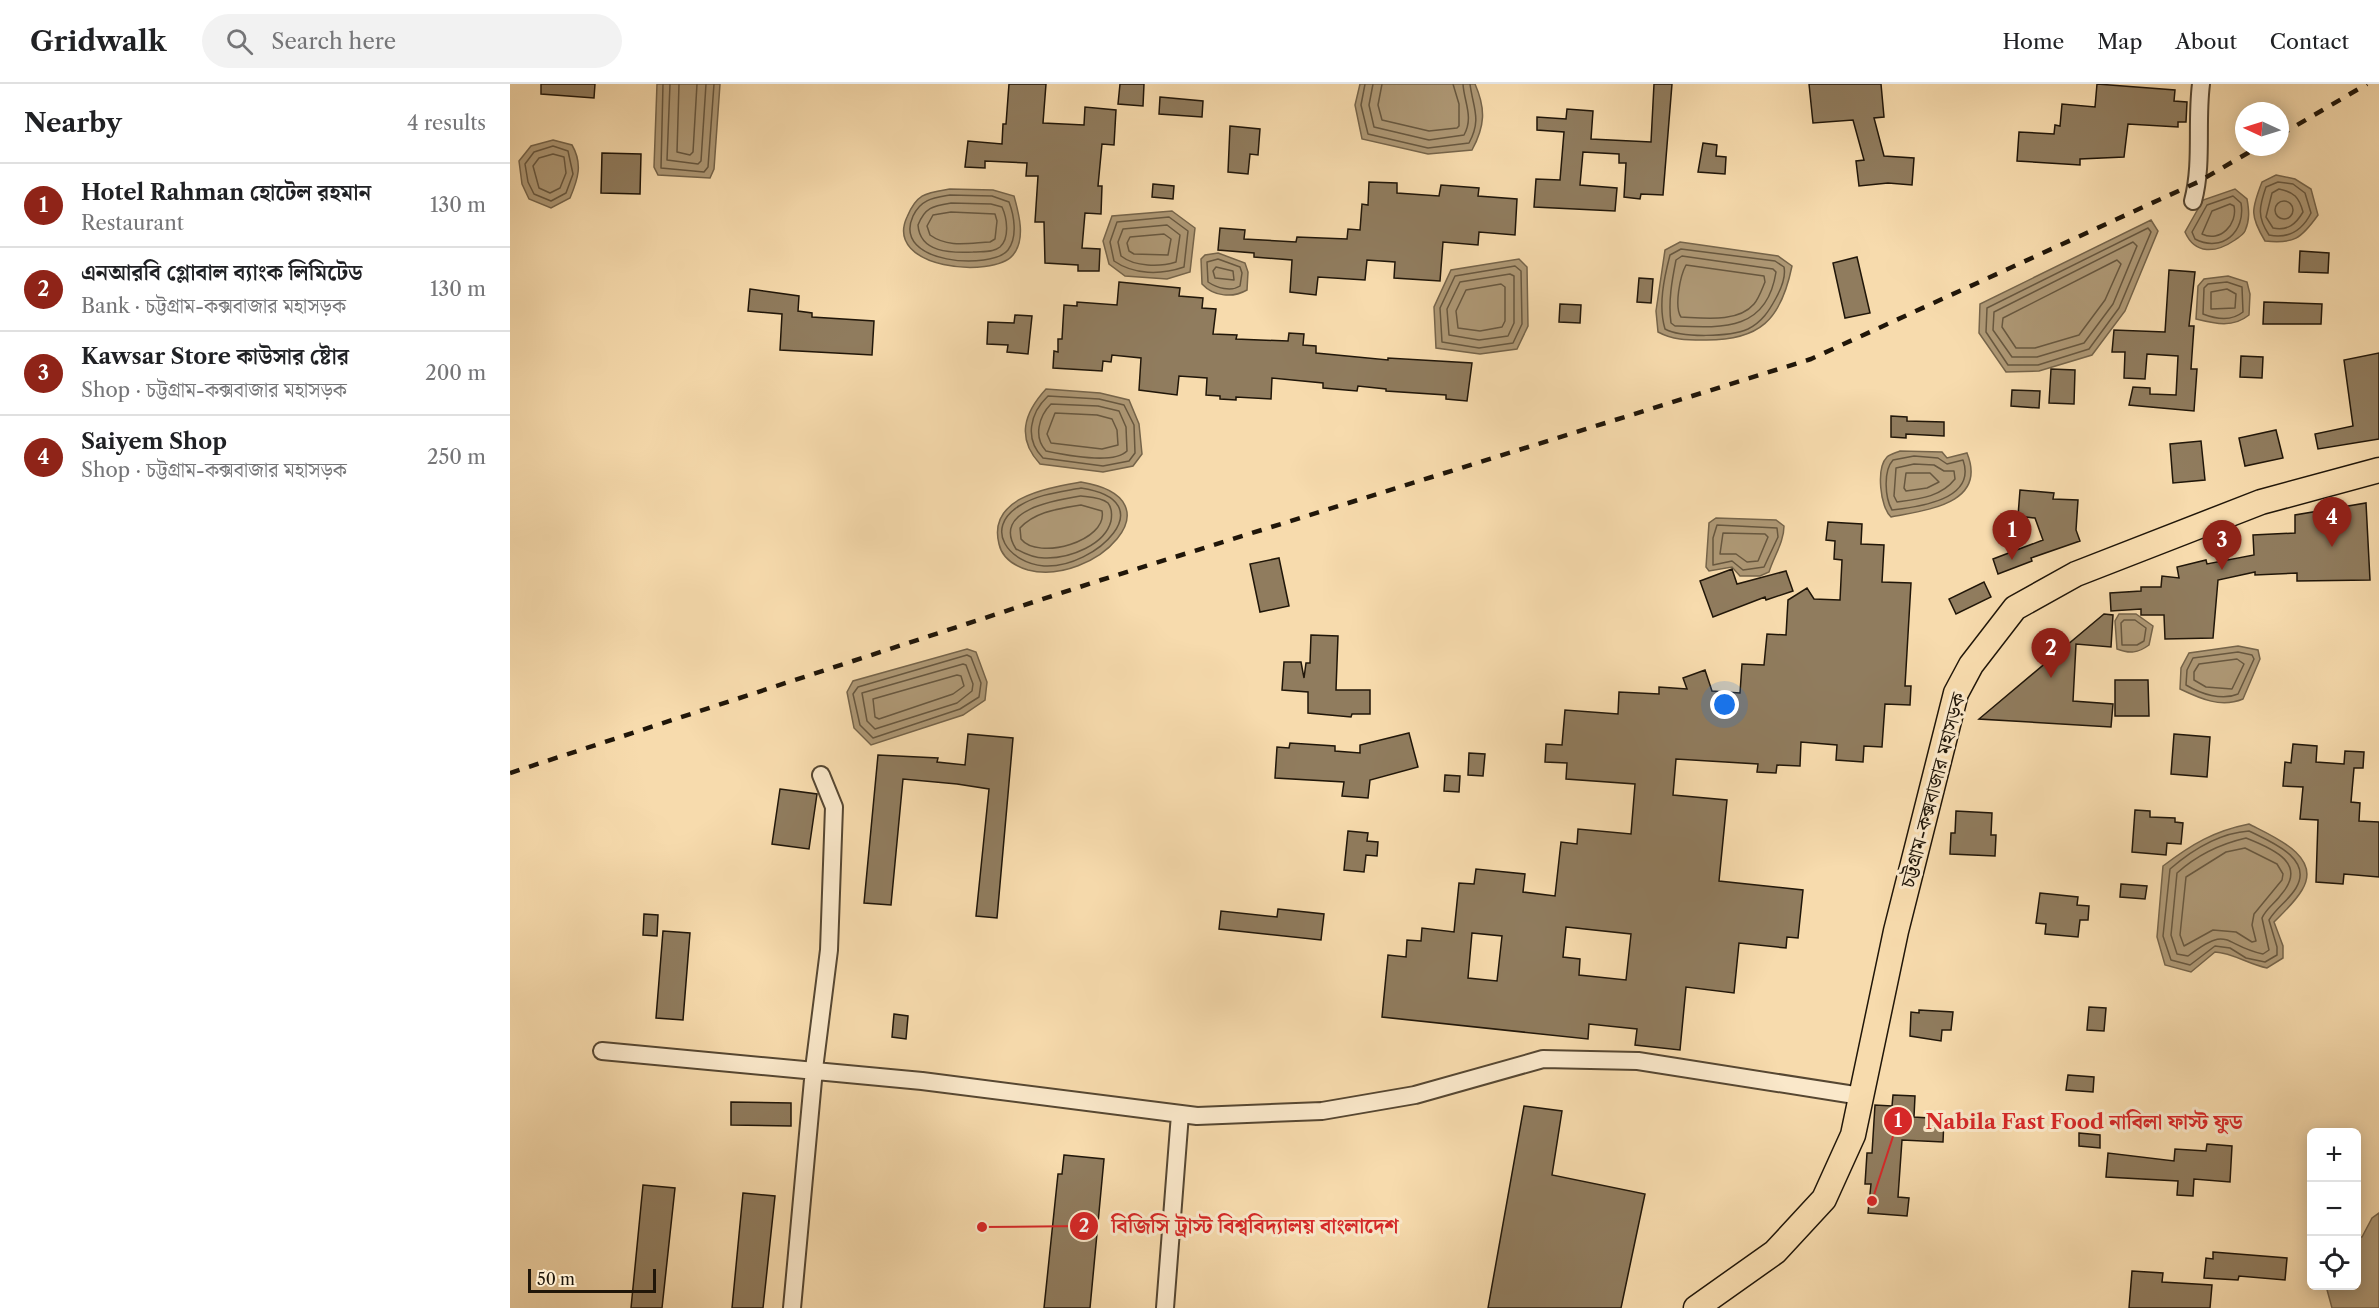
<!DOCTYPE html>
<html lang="en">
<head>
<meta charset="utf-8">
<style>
  :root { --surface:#fff; --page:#f2f2f2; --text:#202124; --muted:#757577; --line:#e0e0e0; --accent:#8f2418 }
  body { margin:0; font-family:"Libre Caslon Text","Noto Serif Bengali",serif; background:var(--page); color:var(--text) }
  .controls { position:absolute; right:18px; bottom:18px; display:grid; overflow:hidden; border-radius:9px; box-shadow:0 3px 15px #0003 }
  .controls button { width:54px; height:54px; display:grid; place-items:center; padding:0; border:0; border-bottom:2px solid var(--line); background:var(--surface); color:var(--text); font:30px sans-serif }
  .compass { position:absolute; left:1725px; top:18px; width:54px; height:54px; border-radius:50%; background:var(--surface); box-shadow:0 3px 15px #0003; rotate:274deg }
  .scale { position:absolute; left:18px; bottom:15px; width:128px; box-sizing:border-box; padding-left:6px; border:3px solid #201609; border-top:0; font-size:16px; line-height:21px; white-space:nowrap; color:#201609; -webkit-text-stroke:4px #fae8ca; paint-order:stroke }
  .you { position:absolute; left:1215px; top:621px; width:21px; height:21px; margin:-15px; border:4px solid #fff; border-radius:50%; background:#1a73e8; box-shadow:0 0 0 9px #1a73e833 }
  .badge { display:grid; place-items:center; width:39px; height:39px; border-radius:50%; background:var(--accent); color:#fff; font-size:20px; font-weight:700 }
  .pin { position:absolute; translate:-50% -50px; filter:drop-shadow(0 2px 3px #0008) }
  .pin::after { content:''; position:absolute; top:32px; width:21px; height:18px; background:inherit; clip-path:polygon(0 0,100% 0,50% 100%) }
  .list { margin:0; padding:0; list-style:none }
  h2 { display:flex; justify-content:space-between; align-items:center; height:78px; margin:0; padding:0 24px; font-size:26px }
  h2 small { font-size:20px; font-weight:400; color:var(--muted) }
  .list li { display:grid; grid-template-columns:39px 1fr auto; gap:18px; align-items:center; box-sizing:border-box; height:84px; padding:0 24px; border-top:2px solid var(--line) }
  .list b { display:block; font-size:22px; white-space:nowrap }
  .list p { margin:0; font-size:20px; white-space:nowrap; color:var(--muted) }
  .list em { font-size:20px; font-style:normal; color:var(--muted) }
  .icon { flex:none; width:33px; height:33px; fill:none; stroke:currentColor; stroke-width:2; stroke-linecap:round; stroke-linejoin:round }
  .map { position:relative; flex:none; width:1869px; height:1224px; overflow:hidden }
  header { display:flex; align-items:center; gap:36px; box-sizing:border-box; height:84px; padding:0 30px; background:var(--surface); border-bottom:2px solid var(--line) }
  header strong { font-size:28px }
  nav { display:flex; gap:33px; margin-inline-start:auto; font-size:21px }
  .search { width:420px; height:54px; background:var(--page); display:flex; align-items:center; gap:15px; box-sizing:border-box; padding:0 21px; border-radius:33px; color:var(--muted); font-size:22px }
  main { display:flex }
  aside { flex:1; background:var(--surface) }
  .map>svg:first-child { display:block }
  .water { fill:#ae9875; stroke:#75644a; stroke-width:1.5 }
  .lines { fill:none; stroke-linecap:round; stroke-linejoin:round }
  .shore { stroke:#67573f; stroke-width:1.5 }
  .building { fill:#907c5e; stroke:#201609; stroke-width:1.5; fill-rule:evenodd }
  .minor-casing { stroke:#564732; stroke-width:20 }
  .highway-casing { stroke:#201609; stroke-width:27 }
  .minor { stroke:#fae8ca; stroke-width:16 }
  .highway { stroke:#f7dbad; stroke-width:24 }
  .rail { stroke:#201609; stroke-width:4.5; stroke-dasharray:10 10; stroke-linecap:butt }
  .labels { text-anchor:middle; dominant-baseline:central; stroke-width:6; stroke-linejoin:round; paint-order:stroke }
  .street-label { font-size:20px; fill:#201609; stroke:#fae8ca }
  .leader { fill:none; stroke:#d62828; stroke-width:2 }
  .callout-dot { fill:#d62828; stroke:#fae8ca; stroke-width:2 }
  .mark-label { font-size:18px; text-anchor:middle; font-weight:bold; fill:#fff }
  .callout-label { font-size:21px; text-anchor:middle; font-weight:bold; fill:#d62828; stroke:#fae8ca; stroke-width:6; stroke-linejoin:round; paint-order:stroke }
</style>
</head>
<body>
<header>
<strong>Gridwalk</strong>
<div class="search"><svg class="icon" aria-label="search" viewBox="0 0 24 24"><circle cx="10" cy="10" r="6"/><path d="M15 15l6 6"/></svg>Search here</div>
<nav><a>Home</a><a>Map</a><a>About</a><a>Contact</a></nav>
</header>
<main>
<aside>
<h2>Nearby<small>4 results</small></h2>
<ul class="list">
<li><span class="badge">1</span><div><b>Hotel Rahman হোটেল রহমান</b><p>Restaurant</p></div><em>130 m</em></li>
<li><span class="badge">2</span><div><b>এনআরবি গ্লোবাল ব্যাংক লিমিটেড</b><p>Bank · চট্টগ্রাম-কক্সবাজার মহাসড়ক</p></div><em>130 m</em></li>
<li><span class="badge">3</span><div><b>Kawsar Store কাউসার ষ্টোর</b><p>Shop · চট্টগ্রাম-কক্সবাজার মহাসড়ক</p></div><em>200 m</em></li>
<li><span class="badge">4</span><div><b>Saiyem Shop</b><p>Shop · চট্টগ্রাম-কক্সবাজার মহাসড়ক</p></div><em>250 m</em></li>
</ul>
</aside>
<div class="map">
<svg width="1869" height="1224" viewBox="0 0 1869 1224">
  <rect width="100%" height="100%" fill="#f7dbad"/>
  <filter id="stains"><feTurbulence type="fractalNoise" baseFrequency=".00333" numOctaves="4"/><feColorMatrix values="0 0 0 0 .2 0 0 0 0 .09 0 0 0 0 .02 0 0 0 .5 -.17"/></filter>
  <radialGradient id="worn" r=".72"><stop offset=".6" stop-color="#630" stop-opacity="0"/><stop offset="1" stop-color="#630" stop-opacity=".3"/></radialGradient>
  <!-- water -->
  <path class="water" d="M 147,0 L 210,0 L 204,85 L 200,94 L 148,91 L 144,83 Z
    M 850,0 L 965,0 C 976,25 975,42 962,66 L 918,70 L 852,55 L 845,21 Z
    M 43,56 L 62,61 C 73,80 68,95 60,114 L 41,124 L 19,115 L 12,100 L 9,77 L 21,62 Z
    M 1766,91 L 1785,95 L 1801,105 L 1808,131 C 1791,155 1784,160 1755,157 C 1740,132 1741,126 1752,98 Z
    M 440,105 L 483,106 L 504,112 C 509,130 516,155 503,171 C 483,195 373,185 397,133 C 407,109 416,109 440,105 Z
    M 1725,105 L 1737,115 C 1739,126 1740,136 1735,147 C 1733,151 1729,153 1725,156 C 1706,169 1685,171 1675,148 L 1693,116 Z
    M 662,127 L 685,144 L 680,188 L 657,195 L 615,192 L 599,180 L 593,157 L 602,132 Z
    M 1641,136 L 1648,147 L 1615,227 L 1582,271 L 1529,287 L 1496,288 L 1469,249 L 1470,220 Z
    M 1170,158 L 1268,172 L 1282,182 C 1271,236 1250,257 1193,256 C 1176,256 1163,256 1148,248 L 1146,227 L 1155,166 Z
    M 708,169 L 735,179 L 738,188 L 737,206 C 723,214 704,213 692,200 L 691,175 L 695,171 Z
    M 1009,175 L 1017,183 L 1018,242 L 1007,265 L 970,270 L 926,264 L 924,223 L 941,186 Z
    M 1718,192 L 1737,198 L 1740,210 L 1739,231 C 1723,244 1706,240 1686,235 L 1688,202 L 1694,195 Z
    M 536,305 L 590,309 L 619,316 L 629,340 L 632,370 L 623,382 L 593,388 L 530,380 C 506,354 514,329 536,305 Z
    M 1390,367 L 1432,368 L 1437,374 L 1457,369 C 1478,421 1414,426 1381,433 C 1370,423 1366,384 1377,373 C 1380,370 1385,369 1390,367 Z
    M 571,398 C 673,415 583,503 518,486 C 505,482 492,474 489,460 C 477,413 538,404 571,398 Z
    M 1206,434 L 1266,436 L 1274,442 C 1274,458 1264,472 1259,488 L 1250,492 L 1230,492 L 1222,483 L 1199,487 L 1196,483 L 1199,439 Z
    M 1609,530 L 1626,530 L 1643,542 L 1639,561 C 1628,569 1620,570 1607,565 L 1605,537 Z
    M 1728,562 L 1748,566 L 1750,575 L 1733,615 C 1711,624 1691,615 1670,605 L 1671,584 L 1679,569 Z
    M 457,565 L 466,568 L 477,598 L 475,616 L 453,631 L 361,661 L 344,644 L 337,608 L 343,597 Z
    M 1739,740 C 1762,752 1813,772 1792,806 C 1785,818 1774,828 1764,838 L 1773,862 L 1773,874 L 1757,884 C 1738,880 1723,869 1705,868 L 1681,888 L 1655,881 L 1647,853 L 1653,782 C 1682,760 1704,747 1739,740 Z
    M 1869,1129 L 1869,1224 L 1822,1224 L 1816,1202 L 1846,1202 L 1847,1153 L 1852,1153 L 1862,1134 Z"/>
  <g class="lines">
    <!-- shore -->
    <path class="shore" d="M 153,0 L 151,84 L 194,88 L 198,83 L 204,0
      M 160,0 L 157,76 L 188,80 L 191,77 L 196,0
      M 169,0 L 167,68 L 180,71 L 183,68 L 187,0
      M 855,0 L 851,21 L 858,50 L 918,64 L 959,59 C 972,35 963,24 960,0
      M 863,0 L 859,21 L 864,43 L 919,56 L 954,51 C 964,33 954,18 953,0
      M 872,0 L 868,21 L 872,36 L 919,47 L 947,44 L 949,42 L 949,20 L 943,0
      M 43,62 L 58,67 L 63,90 L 56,109 L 41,117 L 24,110 L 18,98 L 15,80 L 24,68 Z
      M 43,70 L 54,73 L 56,89 L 50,104 L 40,109 L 29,104 L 23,82 L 29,74 Z
      M 1768,98 L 1783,100 L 1795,109 L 1801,129 C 1792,147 1779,155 1759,151 C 1747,133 1749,123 1756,103 Z
      M 1769,105 C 1784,108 1789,113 1793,128 C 1786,140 1778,147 1763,144 L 1756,133 L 1762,109 Z
      M 440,111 L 482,112 L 499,118 C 504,131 508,153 498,166 C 483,186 381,181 403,132 C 411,115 423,114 440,111 Z
      M 1723,112 L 1731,119 C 1736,148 1712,169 1685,155 L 1682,148 L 1697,121 Z
      M1765 126a9 9 0 1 1 18 0a9 9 0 1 1-18 0Z
      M 441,119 L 481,120 L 492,123 C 497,134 500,154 490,163 C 483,169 471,167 463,168 C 441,169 410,169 408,141 C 415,123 423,122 441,119 Z
      M 1720,120 L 1724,122 C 1728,140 1710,159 1692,150 L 1702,127 Z
      M 441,128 L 485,130 L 487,137 L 485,155 L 480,158 C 459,159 438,164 420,151 L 417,142 L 423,131 Z
      M 659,133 L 678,147 L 674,183 C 651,191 624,191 604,177 L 600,158 L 607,138 Z
      M 657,141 L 670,151 L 666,178 C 650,183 625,183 611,172 L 608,158 L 613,145 Z
      M 1638,144 L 1641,148 L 1609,224 L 1579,265 L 1528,281 L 1498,281 L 1476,248 L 1477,224 Z
      M 654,150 L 661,155 L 658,171 L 624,170 L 619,167 L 617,159 L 620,153 Z
      M 1623,158 L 1627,162 L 1603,220 L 1574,259 L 1527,273 L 1502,273 L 1483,246 L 1484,228 Z
      M 1171,165 L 1265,177 L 1274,183 C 1276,193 1271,205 1266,214 C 1259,227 1252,238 1238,245 C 1220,253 1171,254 1155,245 C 1148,222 1154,194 1160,171 Z
      M 1172,172 L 1263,185 L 1266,188 C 1257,247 1213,244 1165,242 L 1161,239 C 1158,218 1162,196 1166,176 Z
      M 708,175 L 730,183 L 732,189 L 730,202 C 721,208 707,204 698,198 L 697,178 Z
      M 1607,176 L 1611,180 L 1595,216 L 1569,251 L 1525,264 L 1506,264 L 1492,243 L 1493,234 Z
      M 1176,181 L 1254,192 L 1255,198 C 1252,205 1249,214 1244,220 C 1228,239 1193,234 1171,233 C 1164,223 1170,192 1176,181 Z
      M 1005,182 L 1011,187 L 1012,240 L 1003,259 L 969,264 L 932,258 L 930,224 L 945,192 Z
      M 706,183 L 723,187 L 724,196 L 705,194 L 703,187 Z
      M 1000,190 L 1004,192 L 1004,239 L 998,252 L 969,256 L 939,251 L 937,225 L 950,198 Z
      M 1717,198 L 1732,203 L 1733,228 C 1722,237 1706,235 1693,230 L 1694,204 L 1698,200 Z
      M 991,200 L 995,203 L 995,237 L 992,243 L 970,247 L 948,244 L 946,227 L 956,206 Z
      M 1717,205 L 1726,210 L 1725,224 L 1701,225 L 1701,208 Z
      M 538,312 L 589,315 L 614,321 L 624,341 L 625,369 L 619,377 L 593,382 L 533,374 C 514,355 520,329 538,312 Z
      M 541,320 L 588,322 L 609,327 L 616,343 L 617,367 C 603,381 555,371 536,367 C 523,353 529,332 541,320 Z
      M 545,329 L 587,331 L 602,335 L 607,346 L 608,361 L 592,365 L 541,359 L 537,350 Z
      M 1404,372 L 1428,374 L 1437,380 L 1453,376 C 1467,416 1408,423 1382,426 C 1375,414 1373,387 1383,376 Z
      M 1404,380 L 1424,381 L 1434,387 L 1444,387 L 1445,395 C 1431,413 1409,415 1387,418 L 1384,412 L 1386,384 Z
      M 1396,389 L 1420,389 L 1429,398 L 1417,404 L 1396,407 L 1394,404 Z
      M 571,404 C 656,417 585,485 534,482 C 499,479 473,445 509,422 C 528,410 550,408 571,404 Z
      M 571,412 C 579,413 591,413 598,419 C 602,424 602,431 601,437 C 595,461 560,474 537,474 C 526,475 515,470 506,465 C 481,426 546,416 571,412 Z
      M 571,421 L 592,427 C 598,457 528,477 511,455 L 510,444 C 526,427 549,425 571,421 Z
      M 1207,441 L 1267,444 L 1268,453 L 1254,483 L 1233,486 L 1222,477 L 1203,481 L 1203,454 Z
      M 1213,449 L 1255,450 L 1258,453 L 1248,477 L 1237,478 L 1226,470 L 1210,470 Z
      M 1614,536 L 1625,536 L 1636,544 L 1634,557 L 1627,561 L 1612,561 L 1611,539 Z
      M 1728,568 L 1742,571 L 1744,575 L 1728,610 C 1712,617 1691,610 1676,601 L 1677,586 L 1683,574 Z
      M 457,571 L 461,573 L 471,599 L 469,613 L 450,625 L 363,654 L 350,641 L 343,610 L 348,603 Z
      M 1727,575 L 1734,580 L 1722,605 L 1696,603 L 1684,596 L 1684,588 L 1689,580 Z
      M 453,580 L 456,581 L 463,600 L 462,607 L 447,619 L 365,645 L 357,637 L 352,609 Z
      M 447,591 L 451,592 L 454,602 L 443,610 L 369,635 L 365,633 L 363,615 Z
      M 1739,747 C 1759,757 1804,774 1786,804 C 1779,816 1766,824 1759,836 L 1767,863 L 1767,871 L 1755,878 L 1736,874 L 1720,864 L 1705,862 L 1680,881 L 1661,876 L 1653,852 L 1660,785 C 1682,766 1709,749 1739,747 Z
      M 1736,754 C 1764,765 1799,780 1770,812 C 1764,820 1756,825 1752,834 L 1759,866 L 1753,870 C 1712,861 1720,840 1678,872 L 1667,870 L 1661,851 L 1667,789 C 1687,771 1710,760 1736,754 Z
      M 1735,764 L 1767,780 L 1773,790 L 1772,796 L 1744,830 L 1742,841 L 1746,857 L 1742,858 L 1726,848 L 1703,846 L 1674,862 L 1670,851 L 1676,793 L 1716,768 Z"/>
  </g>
  <!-- building -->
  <path class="building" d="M 31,0 L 85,0 L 84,14 L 31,10 Z
    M 499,0 L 536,0 L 533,39 L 574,41 L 575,23 L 606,26 L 604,61 L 592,60 L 588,102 L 592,102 L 591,130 L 575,129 L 572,164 L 590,165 L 589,187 L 568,187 L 568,181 L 535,179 L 534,138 L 525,138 L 528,92 L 516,92 L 517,79 L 475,77 L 475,84 L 455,83 L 458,57 L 492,60 L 493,40 L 496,40 Z
    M 610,0 L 634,0 L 633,22 L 608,20 Z
    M 1144,0 L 1162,0 L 1153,111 L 1131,110 L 1130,115 L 1114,113 L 1116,79 L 1109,79 L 1109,70 L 1073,68 L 1070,101 L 1107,104 L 1105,127 L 1024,123 L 1026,95 L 1050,96 L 1054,48 L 1027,46 L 1027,33 L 1056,35 L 1057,25 L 1083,27 L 1081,55 L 1141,58 Z
    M 1299,0 L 1371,0 L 1374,33 L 1364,34 L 1374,72 L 1404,74 L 1402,101 L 1378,99 L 1349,102 L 1346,77 L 1354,76 L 1343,36 L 1303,39 Z
    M 1587,0 L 1665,6 L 1664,17 L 1677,18 L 1676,38 L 1668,38 L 1668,43 L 1618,40 L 1614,73 L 1570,75 L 1570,81 L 1507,77 L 1509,48 L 1544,50 L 1545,41 L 1550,42 L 1552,20 L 1585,23 Z
    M 650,13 L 693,17 L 692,33 L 649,30 Z
    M 720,42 L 750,45 L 748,71 L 740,70 L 738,90 L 718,88 Z
    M 1193,59 L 1207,61 L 1206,72 L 1216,73 L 1215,90 L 1188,88 Z
    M 92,69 L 131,70 L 130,110 L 91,109 Z
    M 859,98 L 887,99 L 887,109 L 929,112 L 931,101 L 969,104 L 968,112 L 1007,115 L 1005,151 L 969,148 L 968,161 L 933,158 L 930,197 L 884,194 L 885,178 L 857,176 L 855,196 L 808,193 L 806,211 L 780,208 L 782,176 L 744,173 L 744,169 L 708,166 L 710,144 L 735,146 L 734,155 L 786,158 L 787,153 L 837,155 L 838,145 L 850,146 L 852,120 L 858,121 Z
    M 643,100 L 664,102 L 663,115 L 642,113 Z
    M 1790,167 L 1819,169 L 1818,189 L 1789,188 Z
    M 1347,173 L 1360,229 L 1335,234 L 1323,179 Z
    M 1659,186 L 1685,188 L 1679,242 L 1684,242 L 1681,285 L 1687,285 L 1684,327 L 1619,321 L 1623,303 L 1640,304 L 1640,310 L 1666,311 L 1668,272 L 1637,270 L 1635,295 L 1614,294 L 1615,268 L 1602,268 L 1604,246 L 1655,248 Z
    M 1129,194 L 1143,195 L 1141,219 L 1127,218 Z
    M 609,198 L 670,204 L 669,212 L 693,214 L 692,224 L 706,225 L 703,250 L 727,251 L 726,255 L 778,257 L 779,249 L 794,250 L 793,261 L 806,262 L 806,269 L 878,276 L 878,274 L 962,279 L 957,317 L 936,315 L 936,311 L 876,307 L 876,305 L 848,302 L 847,307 L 813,304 L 813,299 L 762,294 L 761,315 L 726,313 L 726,316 L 710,315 L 710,312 L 696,311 L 697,294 L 669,292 L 667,311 L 629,306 L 631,274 L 602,271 L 601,278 L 593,277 L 592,287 L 543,284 L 544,267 L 548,268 L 548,255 L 552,255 L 554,221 L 567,222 L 567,218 L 607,221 Z
    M 240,205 L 289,212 L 288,227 L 302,229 L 302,233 L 364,237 L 362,271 L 270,266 L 272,230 L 238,227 Z
    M 1754,218 L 1812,220 L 1811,240 L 1753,240 Z
    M 1050,220 L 1071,221 L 1070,239 L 1049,238 Z
    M 505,231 L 522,232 L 518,270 L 497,268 L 498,261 L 477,260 L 478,238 L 504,239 Z
    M 1869,269 L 1869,355 L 1808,365 L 1805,350 L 1843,342 L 1834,276 Z
    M 1731,272 L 1753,273 L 1752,294 L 1730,293 Z
    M 1541,285 L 1565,286 L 1564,320 L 1539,319 Z
    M 1502,306 L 1530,307 L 1529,324 L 1501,322 Z
    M 1381,332 L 1397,333 L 1397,337 L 1434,338 L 1434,352 L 1396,350 L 1396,354 L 1381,353 Z
    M 1766,346 L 1773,374 L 1735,382 L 1729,354 Z
    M 1691,357 L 1695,396 L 1663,399 L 1660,360 Z
    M 1510,406 L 1544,409 L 1543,415 L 1568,416 L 1566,446 L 1570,457 L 1521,474 L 1522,477 L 1488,490 L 1483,475 L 1533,456 L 1525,434 L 1508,432 Z
    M 1856,419 L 1860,496 L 1787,497 L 1787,489 L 1745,491 L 1745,488 L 1708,496 L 1703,554 L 1655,555 L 1654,531 L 1631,531 L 1631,525 L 1601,527 L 1600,509 L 1631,507 L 1631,503 L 1651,503 L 1652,492 L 1669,494 L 1667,483 L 1696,476 L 1697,480 L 1744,471 L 1743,451 L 1785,449 L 1785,431 Z
    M 1318,438 L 1352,440 L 1351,460 L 1374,461 L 1372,498 L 1401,499 L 1395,602 L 1401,602 L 1400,621 L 1375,620 L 1372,663 L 1354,662 L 1353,678 L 1326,676 L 1327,661 L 1291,658 L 1290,682 L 1267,681 L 1266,689 L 1247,688 L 1248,680 L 1166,675 L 1163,711 L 1217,716 L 1209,797 L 1293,806 L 1288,854 L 1277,853 L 1276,864 L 1229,859 L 1224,909 L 1176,903 L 1170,966 L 1125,961 L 1127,945 L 1079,940 L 1078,955 L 872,933 L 878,871 L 896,873 L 897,856 L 911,857 L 912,844 L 944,848 L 949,799 L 964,800 L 966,785 L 1015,790 L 1013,808 L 1045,812 L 1051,758 L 1067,760 L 1068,745 L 1121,750 L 1125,700 L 1056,695 L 1057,679 L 1035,678 L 1036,660 L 1052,661 L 1055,626 L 1108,630 L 1109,608 L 1149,610 L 1149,603 L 1177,605 L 1173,594 L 1195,586 L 1202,607 L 1230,609 L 1232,580 L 1254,581 L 1257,550 L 1276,551 L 1278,516 L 1297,504 L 1304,515 L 1330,516 L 1332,476 L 1324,475 L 1325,457 L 1316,456 ZM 1056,843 L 1121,850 L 1116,896 L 1069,891 L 1070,875 L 1053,873 ZM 962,849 L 992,852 L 987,897 L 958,894 Z
    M 769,474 L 779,522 L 750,528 L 740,480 Z
    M 1222,485 L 1227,500 L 1276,487 L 1283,507 L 1256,516 L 1255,513 L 1203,533 L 1190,497 Z
    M 1474,498 L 1481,513 L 1446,530 L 1439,515 Z
    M 1594,530 L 1603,531 L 1601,563 L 1566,560 L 1563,617 L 1603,620 L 1601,643 L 1469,635 Z
    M 801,551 L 828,552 L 826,606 L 860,606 L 860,630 L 842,630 L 841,633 L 798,629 L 798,608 L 772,606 L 774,578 L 791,578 L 794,594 L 796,579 L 800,579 Z
    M 1605,596 L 1638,596 L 1639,632 L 1605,632 Z
    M 899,649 L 908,683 L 860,696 L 858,714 L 832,712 L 834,698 L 765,694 L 767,663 L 779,664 L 780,659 L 825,662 L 825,667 L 850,669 L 850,661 Z
    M 458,650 L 503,654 L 487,834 L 466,832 L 479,705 L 447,700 L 393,695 L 381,821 L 354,819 L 368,671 L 428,674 L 427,678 L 455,681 Z
    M 1664,650 L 1700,653 L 1697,693 L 1661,690 Z
    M 1783,660 L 1807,662 L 1806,678 L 1834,680 L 1835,667 L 1854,668 L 1853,684 L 1844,684 L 1841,718 L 1850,719 L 1849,737 L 1869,738 L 1869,793 L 1834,790 L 1833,800 L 1806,798 L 1808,736 L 1790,735 L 1793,703 L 1773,702 L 1775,678 L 1781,679 Z
    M 959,669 L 975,670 L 973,692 L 958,691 Z
    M 935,691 L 950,692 L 949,708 L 934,707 Z
    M 270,705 L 307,710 L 299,765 L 262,760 Z
    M 1625,726 L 1640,727 L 1640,733 L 1665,734 L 1665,738 L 1673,739 L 1671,760 L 1657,759 L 1656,771 L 1622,768 Z
    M 1446,727 L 1482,729 L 1481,751 L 1486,751 L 1485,772 L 1440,770 L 1441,749 L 1445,749 Z
    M 838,747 L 858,749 L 857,757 L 868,758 L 867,772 L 856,771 L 854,788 L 834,786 Z
    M 1611,800 L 1637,802 L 1635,815 L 1610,813 Z
    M 1530,809 L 1568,813 L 1567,821 L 1579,822 L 1578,836 L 1570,836 L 1568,853 L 1535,850 L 1536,840 L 1526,839 Z
    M 768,825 L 814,830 L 811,856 L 709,845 L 711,827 L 767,833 Z
    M 134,830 L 148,831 L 147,852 L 133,851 Z
    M 153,847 L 180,849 L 173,936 L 146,934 Z
    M 1579,923 L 1596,924 L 1594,947 L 1577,946 Z
    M 1409,926 L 1443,928 L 1441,946 L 1432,946 L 1431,957 L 1400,952 L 1401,928 L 1409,929 Z
    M 384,930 L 398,932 L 396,955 L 382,953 Z
    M 1558,991 L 1584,993 L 1583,1008 L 1556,1006 Z
    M 1383,1011 L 1405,1012 L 1404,1033 L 1434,1035 L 1433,1058 L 1392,1056 L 1388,1113 L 1399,1114 L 1397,1132 L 1358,1129 L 1361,1100 L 1355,1100 L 1357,1069 L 1362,1069 L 1365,1021 L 1382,1022 Z
    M 221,1018 L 281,1019 L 281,1042 L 221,1041 Z
    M 1014,1022 L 1052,1027 L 1042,1091 L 1135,1110 L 1111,1224 L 978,1224 Z
    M 1569,1049 L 1590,1051 L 1590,1064 L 1569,1062 Z
    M 1697,1060 L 1722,1062 L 1720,1098 L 1684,1095 L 1683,1112 L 1667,1111 L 1668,1097 L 1596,1093 L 1598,1069 L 1664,1077 L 1665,1065 L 1696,1067 Z
    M 554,1071 L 594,1075 L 580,1224 L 534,1224 L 548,1090 L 552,1090 Z
    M 133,1101 L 165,1104 L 152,1224 L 121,1224 Z
    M 233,1109 L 265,1112 L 253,1224 L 222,1224 Z
    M 1703,1168 L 1777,1174 L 1775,1196 L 1729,1192 L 1728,1196 L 1694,1194 L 1696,1174 L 1703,1175 Z
    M 1622,1187 L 1653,1189 L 1652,1198 L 1702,1201 L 1700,1224 L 1619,1224 Z"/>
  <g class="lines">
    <!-- minor casing -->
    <g class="minor-casing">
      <path id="minor" d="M 1683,117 C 1693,79 1686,39 1691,0
        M 92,967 L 412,997 L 687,1032 L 812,1027 L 905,1011 L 1033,975 L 1128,977 L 1351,1012
        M 282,1224 L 304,985 L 319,866 L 324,723 L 311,691
        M 655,1224 L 670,1030"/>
    </g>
    <!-- highway casing -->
    <g class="highway-casing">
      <path id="highway" d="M 1186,1224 L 1265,1168 L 1314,1115 L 1343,1051 L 1386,847 L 1446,609 L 1461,581 L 1505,524 L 1566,490 L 1751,418 L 1869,386"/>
    </g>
    <!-- minor -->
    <use href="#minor" class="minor"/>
    <!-- highway -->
    <use href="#highway" class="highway"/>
    <!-- rail -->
    <path class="rail" d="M 1770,51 L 1857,0
      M 0,689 L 591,496 L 1301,275 L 1688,98 L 1748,63"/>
  </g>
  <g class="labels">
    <!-- street labels -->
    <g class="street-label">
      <text transform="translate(1423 706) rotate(-75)">চট্টগ্রাম-কক্সবাজার মহাসড়ক</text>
    </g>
  </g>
  <!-- callouts -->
  <path class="leader" d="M1362 1117L1388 1037M472 1143L574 1142"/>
  <g class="callout-dot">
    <circle cx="1362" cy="1117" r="6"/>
    <circle cx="472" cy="1143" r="6"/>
    <circle cx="1388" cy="1037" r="15"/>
    <circle cx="574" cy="1142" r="15"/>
  </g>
  <g class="mark-label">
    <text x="1388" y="1043">1</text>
    <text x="574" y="1148">2</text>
  </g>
  <g class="callout-label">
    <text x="1574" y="1045">Nabila Fast Food নাবিলা ফাস্ট ফুড</text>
    <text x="745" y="1149">বিজিসি ট্রাস্ট বিশ্ববিদ্যালয় বাংলাদেশ</text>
  </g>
  <rect width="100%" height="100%" filter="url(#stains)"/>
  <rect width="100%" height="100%" fill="url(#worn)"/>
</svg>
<div class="controls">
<button>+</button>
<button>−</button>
<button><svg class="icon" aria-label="locate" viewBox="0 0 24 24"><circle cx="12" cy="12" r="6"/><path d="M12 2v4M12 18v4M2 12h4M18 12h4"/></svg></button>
</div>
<svg class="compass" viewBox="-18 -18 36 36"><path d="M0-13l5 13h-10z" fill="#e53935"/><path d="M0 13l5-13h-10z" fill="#757577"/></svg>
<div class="scale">50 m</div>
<div class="you"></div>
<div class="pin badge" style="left:1502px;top:476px">1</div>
<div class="pin badge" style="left:1541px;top:594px">2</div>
<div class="pin badge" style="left:1712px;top:486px">3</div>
<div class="pin badge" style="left:1822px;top:463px">4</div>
</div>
</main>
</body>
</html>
